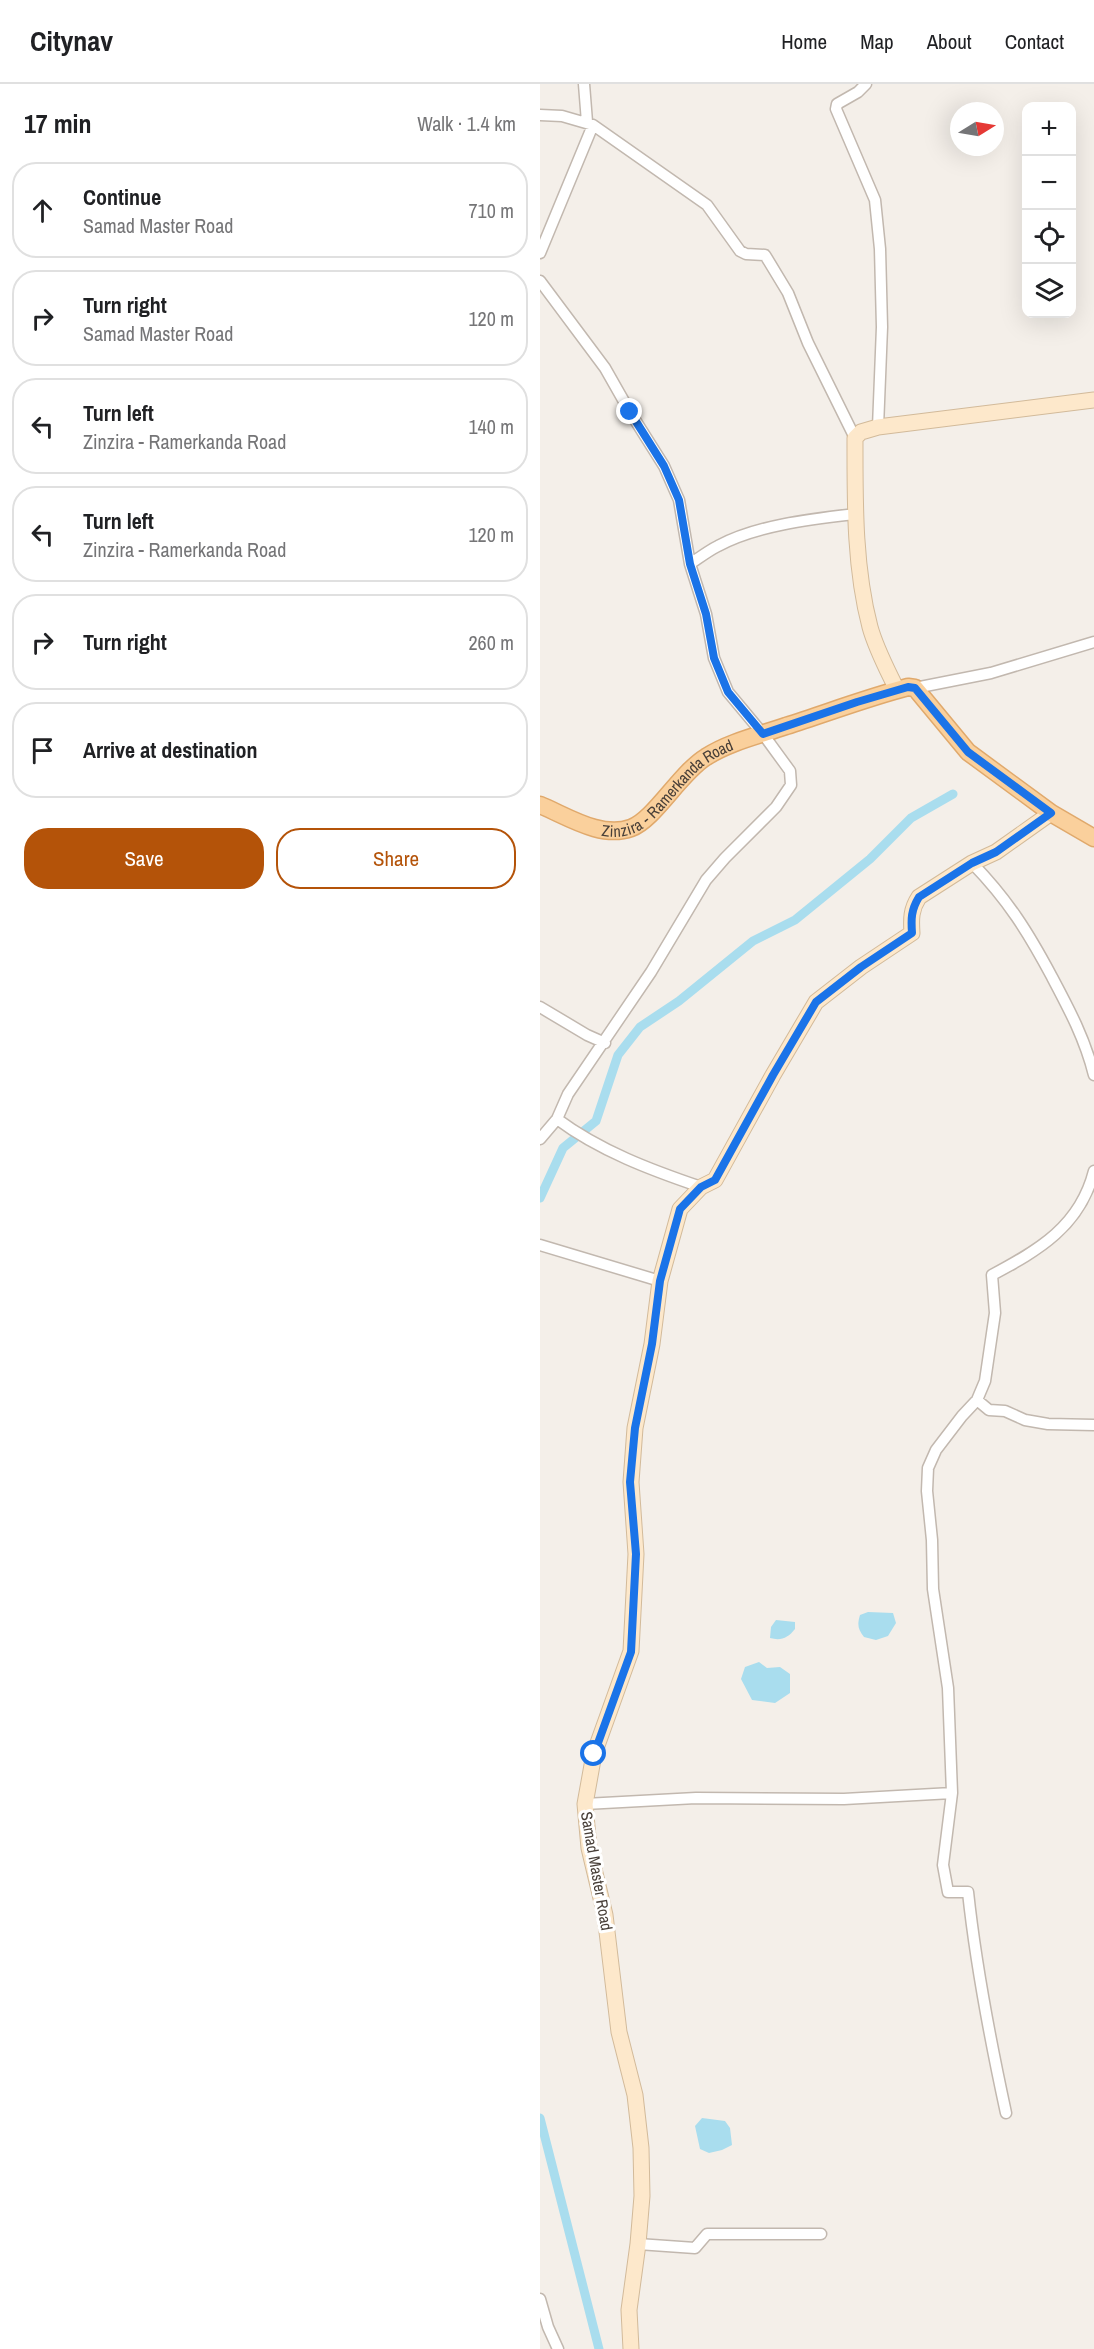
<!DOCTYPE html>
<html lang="en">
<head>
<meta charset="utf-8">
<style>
  :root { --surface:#fff; --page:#f6f6f6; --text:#202124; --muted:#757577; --line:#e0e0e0; --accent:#b45309 }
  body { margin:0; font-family:"Archivo Narrow",sans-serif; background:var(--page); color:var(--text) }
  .controls { position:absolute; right:18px; top:18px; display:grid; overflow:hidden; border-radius:12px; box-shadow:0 6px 24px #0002 }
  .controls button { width:54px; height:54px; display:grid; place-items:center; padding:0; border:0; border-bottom:2px solid var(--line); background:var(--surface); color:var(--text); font:30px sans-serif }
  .compass { position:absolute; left:410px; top:18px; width:54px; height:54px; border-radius:50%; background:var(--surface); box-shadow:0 6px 24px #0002; rotate:79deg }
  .stop { position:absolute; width:18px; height:18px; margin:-14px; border:4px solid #1a73e8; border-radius:50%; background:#fff }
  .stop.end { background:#1a73e8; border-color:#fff; box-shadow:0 2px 6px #0008 }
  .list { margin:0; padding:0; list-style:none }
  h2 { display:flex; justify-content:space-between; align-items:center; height:78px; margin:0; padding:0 24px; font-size:26px }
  h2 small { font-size:20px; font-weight:400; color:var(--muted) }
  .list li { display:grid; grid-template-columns:39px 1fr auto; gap:18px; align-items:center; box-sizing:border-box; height:96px; margin:0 12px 12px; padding:0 12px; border:2px solid var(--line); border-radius:24px }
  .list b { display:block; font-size:22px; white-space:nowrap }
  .list p { margin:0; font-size:20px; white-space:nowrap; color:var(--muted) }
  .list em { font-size:20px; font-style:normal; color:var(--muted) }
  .actions { display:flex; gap:12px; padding:18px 24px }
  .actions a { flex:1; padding:14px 0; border:2px solid var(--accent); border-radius:24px; text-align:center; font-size:21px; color:var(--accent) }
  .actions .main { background:var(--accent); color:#fff }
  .icon { flex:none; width:33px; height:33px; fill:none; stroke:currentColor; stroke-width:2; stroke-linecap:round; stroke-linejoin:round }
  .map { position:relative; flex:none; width:554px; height:2265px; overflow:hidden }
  header { display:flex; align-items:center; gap:36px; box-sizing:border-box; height:84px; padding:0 30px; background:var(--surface); border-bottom:2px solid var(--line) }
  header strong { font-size:28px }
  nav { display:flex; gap:33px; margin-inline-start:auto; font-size:21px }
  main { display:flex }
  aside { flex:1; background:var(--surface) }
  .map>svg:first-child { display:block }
  .water { fill:#a9ddee }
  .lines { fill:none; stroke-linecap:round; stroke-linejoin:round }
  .canal { stroke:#a9ddee; stroke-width:9 }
  .street-casing { stroke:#c2b8af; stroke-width:13 }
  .secondary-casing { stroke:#d2ba9a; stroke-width:17 }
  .primary-casing { stroke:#e0a96c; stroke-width:19 }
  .street { stroke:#fff; stroke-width:10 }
  .secondary { stroke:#fde8cb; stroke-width:15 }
  .primary { stroke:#fad09c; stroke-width:16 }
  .route { stroke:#1a73e8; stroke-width:8 }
  .labels { text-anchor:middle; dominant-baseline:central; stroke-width:6; stroke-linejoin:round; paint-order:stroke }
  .street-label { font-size:16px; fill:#483f38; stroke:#fff }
</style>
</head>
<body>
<header>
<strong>Citynav</strong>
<nav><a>Home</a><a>Map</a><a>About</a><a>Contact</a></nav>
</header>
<main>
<aside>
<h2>17 min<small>Walk · 1.4 km</small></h2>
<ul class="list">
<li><svg class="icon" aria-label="ahead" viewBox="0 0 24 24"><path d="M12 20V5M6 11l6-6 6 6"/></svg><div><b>Continue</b><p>Samad Master Road</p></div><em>710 m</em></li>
<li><svg class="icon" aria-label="right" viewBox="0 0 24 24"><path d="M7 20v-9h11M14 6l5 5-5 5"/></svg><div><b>Turn right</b><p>Samad Master Road</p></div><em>120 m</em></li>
<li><svg class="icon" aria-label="left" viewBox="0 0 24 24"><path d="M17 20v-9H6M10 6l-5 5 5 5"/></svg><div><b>Turn left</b><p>Zinzira - Ramerkanda Road</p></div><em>140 m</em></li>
<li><svg class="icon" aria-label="left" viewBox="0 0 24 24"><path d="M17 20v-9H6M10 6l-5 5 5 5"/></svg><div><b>Turn left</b><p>Zinzira - Ramerkanda Road</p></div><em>120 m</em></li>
<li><svg class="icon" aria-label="right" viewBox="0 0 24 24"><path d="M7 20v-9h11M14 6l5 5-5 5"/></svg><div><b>Turn right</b></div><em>260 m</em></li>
<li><svg class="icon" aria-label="arrive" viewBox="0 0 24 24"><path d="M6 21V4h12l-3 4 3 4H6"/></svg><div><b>Arrive at destination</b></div></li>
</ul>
<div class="actions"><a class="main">Save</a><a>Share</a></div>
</aside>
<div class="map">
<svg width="554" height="2265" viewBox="0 0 554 2265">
  <rect width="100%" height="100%" fill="#f4efe9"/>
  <!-- water -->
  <path class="water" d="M 328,1528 L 353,1529 L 356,1539 L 348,1552 L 336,1556 L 324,1553 C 318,1545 317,1541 320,1531 Z
    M 236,1536 L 255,1538 L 255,1545 C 248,1554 241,1557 230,1554 L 231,1543 Z
    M 219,1578 L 227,1584 L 240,1583 L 250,1590 L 250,1609 L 235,1619 L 212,1616 L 201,1595 L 205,1583 Z
    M 162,2034 L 185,2037 L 190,2044 L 192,2061 L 182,2066 L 169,2069 L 160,2065 L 155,2042 Z"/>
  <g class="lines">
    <!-- canal -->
    <path class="canal" d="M 0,1114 L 23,1064 L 56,1037 L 78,971 L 100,943 L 139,917 L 213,857 L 255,836 L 330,775 L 371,734 L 413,710
      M 0,2034 L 59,2265"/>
    <!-- street casing -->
    <g class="street-casing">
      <path id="street" d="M 44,0 L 47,38
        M 326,0 L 318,8 L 297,20 L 296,25 L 335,116 L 340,165 L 342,243 L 338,343
        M 0,31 L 22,32 L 53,41 L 167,121 L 200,167 L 206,170 L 225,171 L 248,209 L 268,259 L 315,354
        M 0,169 L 53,41
        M 0,197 L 65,284 L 90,328 L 124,382 L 139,416 L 150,480 L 166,530 L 174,574 L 188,608 L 223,650 L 250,687 L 251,701 L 236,723 L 185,774 L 166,796 L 111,888 L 28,1010 L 17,1035 L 0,1055
        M 150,480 C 159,474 168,467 178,462 C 217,441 272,435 315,430
        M 375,604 L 451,589 L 554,558
        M 432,779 C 468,816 488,848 512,893 C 529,925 545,955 554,991
        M 0,923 L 47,951 L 65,959
        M 17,1035 C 60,1067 111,1086 161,1103
        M 0,1161 L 120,1197
        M 437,1316 L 449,1326 L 465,1327 L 485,1336 L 508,1340 L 554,1341
        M 412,1709 L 408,1604 L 393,1505 L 392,1456 L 387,1407 L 388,1384 L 396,1366 L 422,1332 L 437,1316 L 445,1297 L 455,1229 L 452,1191 C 499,1166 540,1142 554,1087
        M 45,1720 L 156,1714 L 304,1715 L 412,1709 L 403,1781 L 408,1808 L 428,1808 C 436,1883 450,1955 466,2029
        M 98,2160 L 155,2164 L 167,2150 L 281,2150
        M 0,2215 L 8,2243 L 18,2265"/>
    </g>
    <!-- secondary casing -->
    <g class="secondary-casing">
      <path id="secondary" d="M 357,606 C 347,585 336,565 330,543 C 314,482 315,416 315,354 L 321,348 L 338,343 L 554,316
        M 91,2265 L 89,2226 L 98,2160 L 102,2112 L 101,2064 L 95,2011 L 79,1948 L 65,1831 L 49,1764 L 45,1720 L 54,1670 L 91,1567 L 96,1470 L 91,1398 L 95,1344 L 112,1260 L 120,1197 L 140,1125 L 161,1103 L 175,1096 L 233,991 L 276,918 L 321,883 L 372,849 C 371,835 371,825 379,813 L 432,779 L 456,768 L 511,729"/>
    </g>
    <!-- primary casing -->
    <g class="primary-casing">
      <g id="primary">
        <path id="s1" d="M 0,721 C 27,732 61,755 91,744 C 114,736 140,689 166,673 C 189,658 220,651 246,642 C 287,629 326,614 368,603 L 375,604 L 428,668 L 511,729 L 554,754"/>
      </g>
    </g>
    <!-- street -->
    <use href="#street" class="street"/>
    <!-- secondary -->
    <use href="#secondary" class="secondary"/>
    <!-- primary -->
    <use href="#primary" class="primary"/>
  </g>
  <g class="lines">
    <!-- route -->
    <path class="route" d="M 54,1670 L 91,1568 L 96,1470 L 90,1398 L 95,1344 L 112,1260 L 120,1197 L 140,1125 L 161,1103 L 175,1096 L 233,991 L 276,918 L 321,883 L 372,849 C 371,835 371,826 379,813 L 432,779 L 456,768 L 511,729 L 428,668 L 375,604 L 368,603 L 317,618 L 223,650 L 188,608 L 174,574 L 166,530 L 150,480 L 139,416 L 124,382 L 90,328"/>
  </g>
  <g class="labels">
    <!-- street labels -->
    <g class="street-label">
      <text stroke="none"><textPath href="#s1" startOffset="148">Zinzira - Ramerkanda Road</textPath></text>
      <text transform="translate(57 1787) rotate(80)">Samad Master Road</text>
    </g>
  </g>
</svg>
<div class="controls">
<button>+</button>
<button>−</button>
<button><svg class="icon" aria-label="locate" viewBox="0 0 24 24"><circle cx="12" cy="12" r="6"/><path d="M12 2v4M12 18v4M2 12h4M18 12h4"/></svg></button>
<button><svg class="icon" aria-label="layers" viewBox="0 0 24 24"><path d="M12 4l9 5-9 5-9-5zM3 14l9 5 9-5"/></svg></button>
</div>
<svg class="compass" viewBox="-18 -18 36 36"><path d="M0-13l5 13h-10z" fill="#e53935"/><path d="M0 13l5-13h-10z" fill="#757577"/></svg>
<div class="stop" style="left:54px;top:1670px"></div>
<div class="stop end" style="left:90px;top:328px"></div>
</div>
</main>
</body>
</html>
